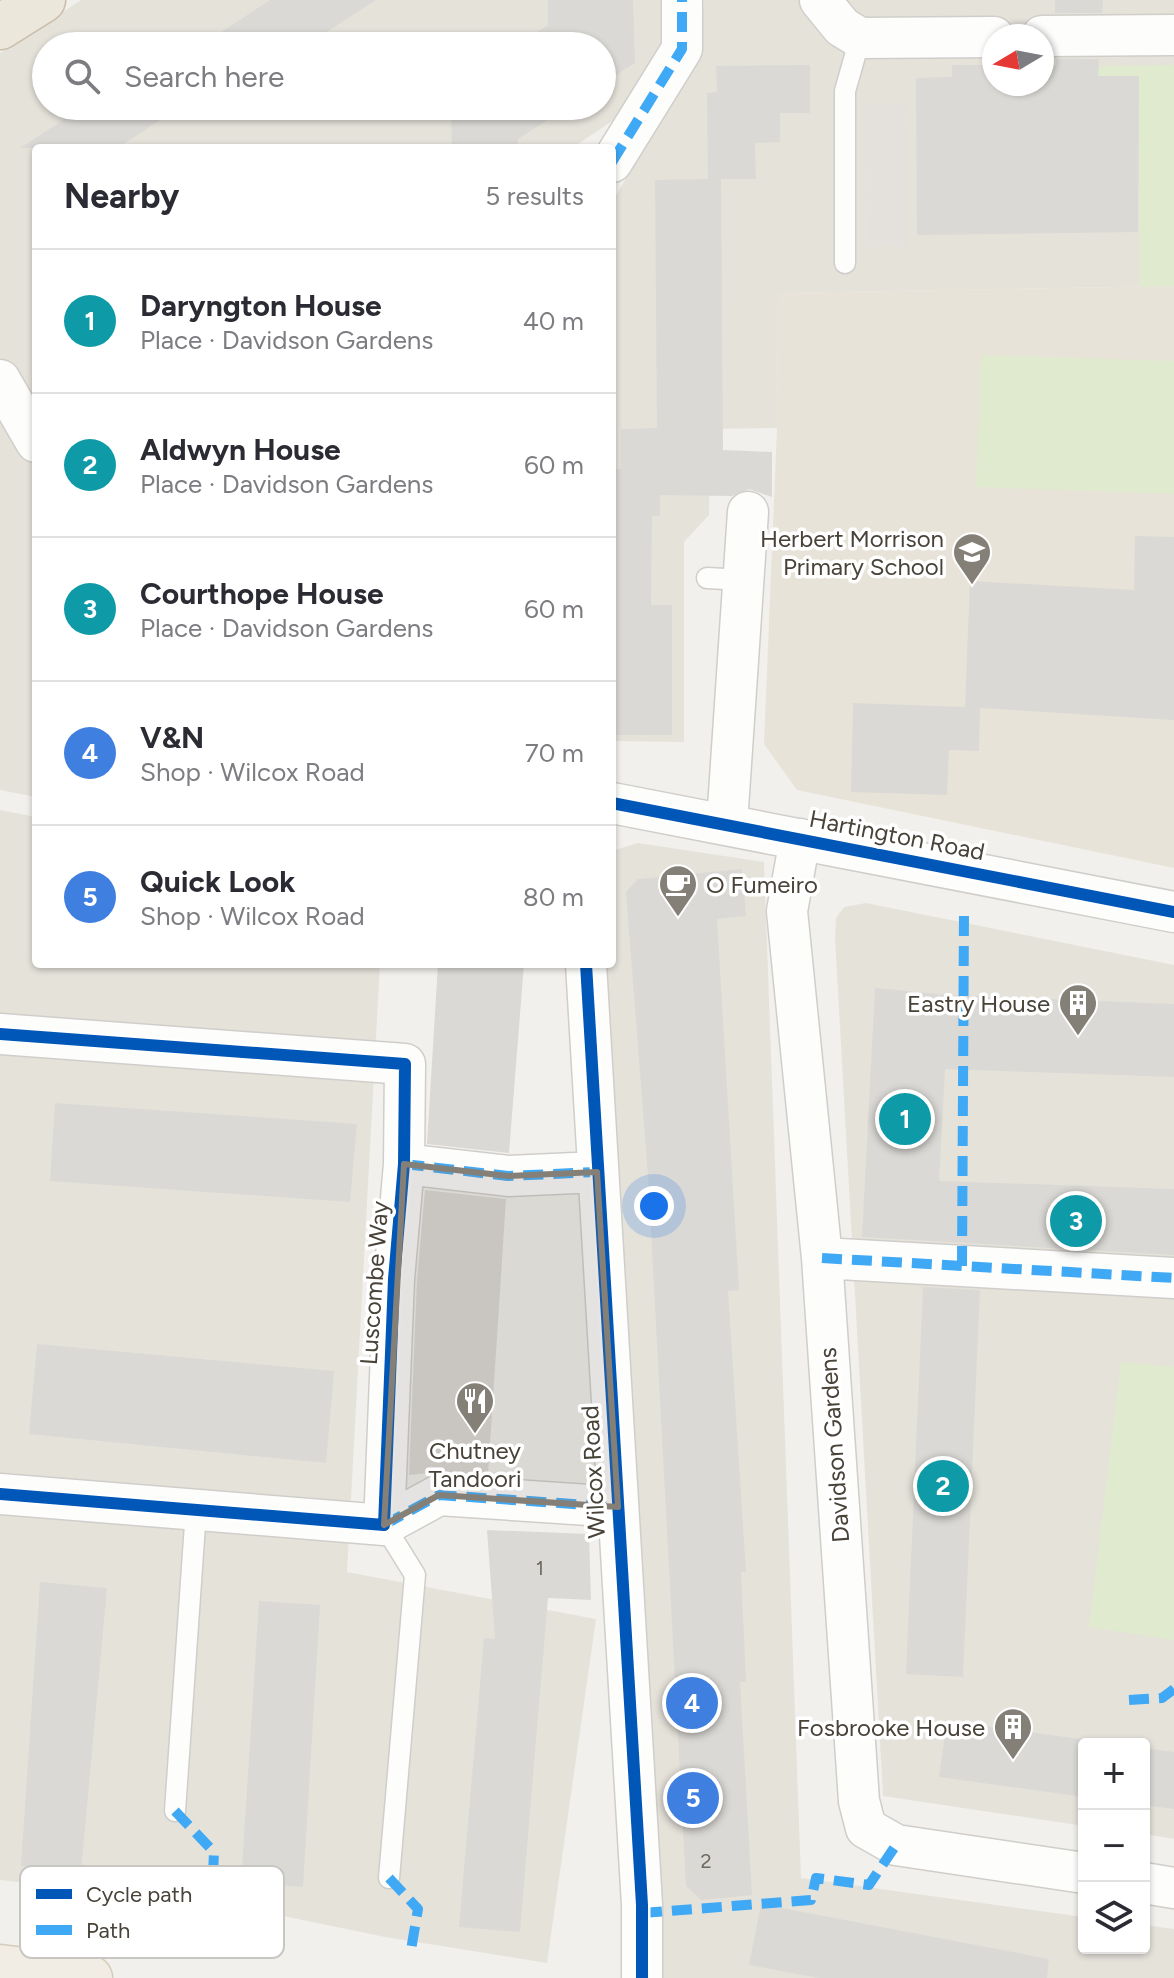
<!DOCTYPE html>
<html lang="en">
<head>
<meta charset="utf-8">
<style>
  :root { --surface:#fff; --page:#f2f2f3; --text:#2b2b33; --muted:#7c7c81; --line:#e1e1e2; --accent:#d93025 }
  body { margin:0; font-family:Figtree,sans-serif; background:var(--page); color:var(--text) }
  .controls { position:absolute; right:24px; bottom:24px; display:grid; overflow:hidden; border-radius:8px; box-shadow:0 2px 6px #0004 }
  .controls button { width:72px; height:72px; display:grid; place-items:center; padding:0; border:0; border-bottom:2px solid var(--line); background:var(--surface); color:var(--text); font:40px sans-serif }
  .compass { position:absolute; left:982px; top:24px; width:72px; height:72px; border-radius:50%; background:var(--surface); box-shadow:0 2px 6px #0004; rotate:260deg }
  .you { position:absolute; left:654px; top:1206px; width:28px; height:28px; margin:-20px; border:6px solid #fff; border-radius:50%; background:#1a73e8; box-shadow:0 0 0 12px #1a73e833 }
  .badge { display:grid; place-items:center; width:52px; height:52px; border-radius:50%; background:var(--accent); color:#fff; font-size:26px; font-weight:700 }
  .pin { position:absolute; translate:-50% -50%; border:4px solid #fff; box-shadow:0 2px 8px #0006 }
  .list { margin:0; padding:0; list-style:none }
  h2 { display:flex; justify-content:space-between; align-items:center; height:104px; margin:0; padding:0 32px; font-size:34px }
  h2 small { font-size:26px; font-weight:400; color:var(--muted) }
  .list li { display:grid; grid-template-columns:52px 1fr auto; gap:24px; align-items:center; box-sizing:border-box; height:144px; padding:0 32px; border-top:2px solid var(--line) }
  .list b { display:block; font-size:30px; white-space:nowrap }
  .list p { margin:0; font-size:26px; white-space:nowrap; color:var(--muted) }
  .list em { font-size:26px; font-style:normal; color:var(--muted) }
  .icon { flex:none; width:44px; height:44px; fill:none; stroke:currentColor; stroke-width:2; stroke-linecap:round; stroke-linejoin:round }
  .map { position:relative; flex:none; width:1174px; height:1978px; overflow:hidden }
  .search { position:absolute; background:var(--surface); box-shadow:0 2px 6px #0004; left:32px; top:32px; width:584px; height:88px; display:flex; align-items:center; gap:20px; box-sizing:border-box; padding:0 28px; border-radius:44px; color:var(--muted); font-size:30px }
  .panel { position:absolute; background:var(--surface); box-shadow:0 2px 6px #0004; left:32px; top:144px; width:584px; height:824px; border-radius:8px }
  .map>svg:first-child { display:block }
  .residential { fill:#e5e2da; fill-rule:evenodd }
  .education { fill:#e8e3d8 }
  .green { fill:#dfeace }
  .parking { fill:#e4e1dd }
  .building { fill:#dbd9d5 }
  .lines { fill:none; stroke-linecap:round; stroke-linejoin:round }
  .lane-casing { stroke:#d0ceca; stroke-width:23 }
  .street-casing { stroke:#d0ceca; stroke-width:43 }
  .primary-casing { stroke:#d3ccba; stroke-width:47 }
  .highway-casing { stroke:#c8bda9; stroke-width:47 }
  .lane { stroke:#fdfdfc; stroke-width:20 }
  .street { stroke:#fdfdfc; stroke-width:40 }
  .primary { stroke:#f1ede5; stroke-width:44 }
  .highway { stroke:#ece7db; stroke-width:44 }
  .quiet { stroke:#3fa9f5; stroke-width:10; stroke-dasharray:20 10; stroke-linecap:butt }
  .cycleway-casing { stroke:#fff; stroke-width:17 }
  .cycleway { stroke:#0057b8; stroke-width:12 }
  .marked { fill:#847f77; fill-opacity:0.2; stroke:#847f77; stroke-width:6; stroke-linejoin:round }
  .labels { text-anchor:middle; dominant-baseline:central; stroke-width:7; stroke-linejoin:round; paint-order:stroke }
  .number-label { font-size:20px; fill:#6e6860 }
  .poi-label { font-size:24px; fill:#484238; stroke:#fff; text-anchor:end }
  .street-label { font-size:24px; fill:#484238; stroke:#fff }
  .key { fill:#fff; stroke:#c8c6c3; stroke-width:2 }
  .key-label { font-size:22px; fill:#484238 }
</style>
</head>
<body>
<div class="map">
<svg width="1174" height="1978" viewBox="0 0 1174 1978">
  <rect width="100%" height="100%" fill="#f2f0ec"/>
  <!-- residential -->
  <path class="residential" d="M 81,0 L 661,0 L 662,50 L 627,111 L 572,148 L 36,148 L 36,797 L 0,790 L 0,53 ZM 46,46 L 602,46 L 602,106 L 46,106 Z
    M 704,0 L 1174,0 L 1174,286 L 778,293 L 777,428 L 710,429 L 709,515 L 684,542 L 684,742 L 612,741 L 612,202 L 701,53 ZM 994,36 L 1042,36 L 1042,84 L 994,84 Z
    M 0,810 L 36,817 L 36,964 L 380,964 L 347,1572 L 596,1619 L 547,1963 L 385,1937 L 230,1905 L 0,1880 Z
    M 638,843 L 764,862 L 801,1878 L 1084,1917 L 1084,1948 L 1144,1948 L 1144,1925 L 1174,1929 L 1174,1978 L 660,1978 L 600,964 L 612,964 L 612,851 Z
    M 866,903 L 1174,965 L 1174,1839 L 1144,1834 L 1144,1744 L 1084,1744 L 1084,1826 L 883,1796 L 835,937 L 836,918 L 844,907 Z"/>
  <!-- education -->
  <path class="education" d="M 1174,286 L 1174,868 L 797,790 L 764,744 L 777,428 L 778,293 Z"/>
  <!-- green -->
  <path class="green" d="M 1174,65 L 1174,286 L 1139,287 L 1139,76 L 1098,76 L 1099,66 Z
    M 981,355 L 1174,361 L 1174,494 L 976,487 Z
    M 1121,1362 L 1174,1367 L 1174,1640 L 1089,1627 Z"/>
  <!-- parking -->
  <path class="parking" d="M 905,103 L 908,246 L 866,247 L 863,104 Z"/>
  <!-- building -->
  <path class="building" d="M 270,0 L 376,0 L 305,46 L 200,46 Z
    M 548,0 L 633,0 L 635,63 L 602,84 L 602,46 L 516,46 L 548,25 Z
    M 1055,0 L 1103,0 L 1102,13 L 1055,13 Z
    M 1056,59 L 1099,59 L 1098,76 L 1139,76 L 1138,232 L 917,235 L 916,78 L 952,77 L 952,65 L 994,65 L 994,84 L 1042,84 L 1042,65 L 1056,65 Z
    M 810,65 L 810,113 L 780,113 L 780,142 L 755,143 L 756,179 L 721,179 L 723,450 L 772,452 L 772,497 L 749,489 L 732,496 L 660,495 L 660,516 L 652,516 L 651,605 L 672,605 L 672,735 L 612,735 L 612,469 L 621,469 L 621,429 L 657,428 L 655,180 L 708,179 L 707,93 L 717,92 L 716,66 Z
    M 85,106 L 182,106 L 117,148 L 20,148 Z
    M 451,106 L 569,106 L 518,139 L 518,148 L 452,148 Z
    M 1135,536 L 1174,537 L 1174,720 L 980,708 L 979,751 L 949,750 L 947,795 L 851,792 L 853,703 L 965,707 L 970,581 L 1134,590 Z
    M 742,869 L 746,916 L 717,919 L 739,1290 L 728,1291 L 746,1572 L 741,1572 L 746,1682 L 740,1682 L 752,1895 L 701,1900 L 686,1886 L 648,1175 L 626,892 L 638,879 Z
    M 438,964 L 524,964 L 509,1153 L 427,1144 Z
    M 875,988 L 949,995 L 1174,1004 L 1174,1077 L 945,1069 L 939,1181 L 1174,1189 L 1174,1255 L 862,1237 Z
    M 55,1103 L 357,1124 L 350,1202 L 50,1181 Z
    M 425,1190 L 506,1199 L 488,1475 L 441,1472 L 409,1475 L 417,1280 Z
    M 923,1287 L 980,1290 L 963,1677 L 906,1674 Z
    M 37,1344 L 334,1371 L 326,1463 L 29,1434 Z
    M 487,1530 L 589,1534 L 591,1600 L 548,1598 L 520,1932 L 459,1927 L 484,1638 L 495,1639 Z
    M 40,1582 L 107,1588 L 81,1872 L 21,1866 Z
    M 259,1601 L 320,1605 L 303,1887 L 241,1883 Z
    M 947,1721 L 1109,1743 L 1115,1744 L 1084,1744 L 1084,1797 L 939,1777 Z
    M 1144,1748 L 1174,1752 L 1174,1809 L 1144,1805 Z
    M 761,1904 L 1049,1959 L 1047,1978 L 819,1978 L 749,1965 Z"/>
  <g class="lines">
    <!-- lane casing -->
    <g class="lane-casing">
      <path id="lane" d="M 845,263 L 845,91 L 860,38
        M 707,578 L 743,580
        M 384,1525 L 415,1575 L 389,1878
        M 175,1811 L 196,1510"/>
    </g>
    <!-- street casing -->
    <g class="street-casing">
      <path id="street" d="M 820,0 L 842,27 L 860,38 L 994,37
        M 1042,36 L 1174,35
        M 612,162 L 682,49 L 682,0
        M 0,380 L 36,442
        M 612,803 L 1174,912
        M 727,823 L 748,512
        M 800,839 L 787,911 L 822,1258 L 859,1801 L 866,1828 L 896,1845 L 1084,1873
        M 586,964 L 642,1905 L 642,1978
        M 0,1034 L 405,1064 L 404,1164 L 394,1279 L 384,1525
        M 404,1164 L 508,1176 L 597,1172
        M 822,1258 L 1174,1278
        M 0,1494 L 384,1525
        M 384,1525 L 439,1495 L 618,1507
        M 1144,1883 L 1174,1888"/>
    </g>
    <!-- primary casing -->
    <g class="primary-casing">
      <path id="primary" d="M 0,1967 L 90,1978"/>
    </g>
    <!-- highway casing -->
    <g class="highway-casing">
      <path id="highway" d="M 0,27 L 43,0"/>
    </g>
    <!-- lane -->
    <use href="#lane" class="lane"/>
    <!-- street -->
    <use href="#street" class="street"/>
    <!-- primary -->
    <use href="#primary" class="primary"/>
    <!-- highway -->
    <use href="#highway" class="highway"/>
    <!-- quiet -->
    <path class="quiet" d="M 612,162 L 682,49 L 682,0
      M 404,1164 L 508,1176 L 597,1172
      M 822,1258 L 1174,1278
      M 962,1266 L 964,912
      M 384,1525 L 439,1495 L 618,1507
      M 1129,1700 L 1162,1698 L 1174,1689
      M 175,1811 L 214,1852 L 211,1919
      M 389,1878 L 418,1909 L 411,1950
      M 642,1913 L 811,1900 L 816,1878 L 869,1885 L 896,1845"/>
    <!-- cycleway casing -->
    <g class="cycleway-casing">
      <path id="cycleway" d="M 612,803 L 1174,912
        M 586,964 L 642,1905 L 642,1978
        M 0,1034 L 405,1064 L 404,1164 L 394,1279 L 384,1525 L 0,1494"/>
    </g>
    <!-- cycleway -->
    <use href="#cycleway" class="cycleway"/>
  </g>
  <!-- marked area -->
  <path class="marked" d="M 404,1164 L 508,1176 L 597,1172 L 618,1507 L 439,1495 L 384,1525 Z"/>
  <!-- icons -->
  <defs>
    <g id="school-pin" transform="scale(2)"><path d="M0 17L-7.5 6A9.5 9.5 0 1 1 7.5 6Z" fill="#847f77" stroke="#fff"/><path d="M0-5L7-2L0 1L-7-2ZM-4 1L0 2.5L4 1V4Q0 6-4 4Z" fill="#fff"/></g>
    <g id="cafe-pin" transform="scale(2)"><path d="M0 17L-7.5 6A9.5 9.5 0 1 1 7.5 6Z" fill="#847f77" stroke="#fff"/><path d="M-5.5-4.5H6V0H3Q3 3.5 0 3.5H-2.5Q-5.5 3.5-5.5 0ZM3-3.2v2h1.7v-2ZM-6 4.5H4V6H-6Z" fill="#fff"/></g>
    <g id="building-pin" transform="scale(2)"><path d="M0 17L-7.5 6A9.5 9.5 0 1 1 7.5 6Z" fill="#847f77" stroke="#fff"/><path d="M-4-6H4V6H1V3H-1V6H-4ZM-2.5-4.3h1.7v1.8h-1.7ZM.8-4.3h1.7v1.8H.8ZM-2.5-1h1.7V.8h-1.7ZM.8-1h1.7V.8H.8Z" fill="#fff"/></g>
    <g id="restaurant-pin" transform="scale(2)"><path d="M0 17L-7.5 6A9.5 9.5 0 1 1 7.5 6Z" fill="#847f77" stroke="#fff"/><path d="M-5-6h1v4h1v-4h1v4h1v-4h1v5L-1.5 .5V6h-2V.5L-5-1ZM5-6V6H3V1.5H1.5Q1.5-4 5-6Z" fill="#fff"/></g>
  </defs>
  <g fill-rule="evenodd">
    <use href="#school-pin" x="972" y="552"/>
    <use href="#cafe-pin" x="678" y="884"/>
    <use href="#building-pin" x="1078" y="1003"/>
    <use href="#restaurant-pin" x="475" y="1401"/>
    <use href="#building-pin" x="1013" y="1727"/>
  </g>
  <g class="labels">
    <!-- number labels -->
    <g class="number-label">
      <text x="540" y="1568">1</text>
      <text x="706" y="1861">2</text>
    </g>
    <!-- poi labels -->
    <g class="poi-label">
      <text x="944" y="538">Herbert Morrison<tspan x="944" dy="28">Primary School</tspan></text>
      <text x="706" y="884" text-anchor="start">O Fumeiro</text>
      <text x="1050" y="1003">Eastry House</text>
      <text x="475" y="1450" text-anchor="middle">Chutney<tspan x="475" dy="28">Tandoori</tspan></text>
      <text x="985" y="1727">Fosbrooke House</text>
    </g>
    <!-- street labels -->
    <g class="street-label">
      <text transform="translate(897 835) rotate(11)">Hartington Road</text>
      <text transform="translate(374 1283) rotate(-86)">Luscombe Way</text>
      <text transform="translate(834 1445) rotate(-94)">Davidson Gardens</text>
      <text transform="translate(593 1472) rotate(-93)">Wilcox Road</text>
    </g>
  </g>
  <!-- legend -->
  <rect x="20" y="1866" width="264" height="92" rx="12" class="key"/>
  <rect x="36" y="1889" width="36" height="10" fill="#0057b8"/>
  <rect x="36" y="1925" width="36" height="10" fill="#3fa9f5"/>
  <g class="key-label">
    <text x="86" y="1902">Cycle path</text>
    <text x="86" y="1938">Path</text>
  </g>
</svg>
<div class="controls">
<button>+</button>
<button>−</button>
<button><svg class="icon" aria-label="layers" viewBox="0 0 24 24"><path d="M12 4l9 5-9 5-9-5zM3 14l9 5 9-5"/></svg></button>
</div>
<svg class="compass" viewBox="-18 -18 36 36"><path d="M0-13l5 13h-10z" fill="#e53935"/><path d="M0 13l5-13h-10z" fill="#7c7c81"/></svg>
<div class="you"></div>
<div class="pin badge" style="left:905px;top:1119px;background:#0f9aa8">1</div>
<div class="pin badge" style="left:943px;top:1486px;background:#0f9aa8">2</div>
<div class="pin badge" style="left:1076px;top:1221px;background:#0f9aa8">3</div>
<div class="pin badge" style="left:692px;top:1703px;background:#3f7fe0">4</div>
<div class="pin badge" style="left:693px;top:1798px;background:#3f7fe0">5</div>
<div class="search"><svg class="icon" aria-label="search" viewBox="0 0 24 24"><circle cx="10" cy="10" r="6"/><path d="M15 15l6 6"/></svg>Search here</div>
<section class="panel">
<h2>Nearby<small>5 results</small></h2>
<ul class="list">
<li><span class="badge" style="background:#0f9aa8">1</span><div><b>Daryngton House</b><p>Place · Davidson Gardens</p></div><em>40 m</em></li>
<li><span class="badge" style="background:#0f9aa8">2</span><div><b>Aldwyn House</b><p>Place · Davidson Gardens</p></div><em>60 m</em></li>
<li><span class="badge" style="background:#0f9aa8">3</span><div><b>Courthope House</b><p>Place · Davidson Gardens</p></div><em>60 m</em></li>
<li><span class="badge" style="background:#3f7fe0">4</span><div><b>V&amp;N</b><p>Shop · Wilcox Road</p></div><em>70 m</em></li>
<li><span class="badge" style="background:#3f7fe0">5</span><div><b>Quick Look</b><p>Shop · Wilcox Road</p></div><em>80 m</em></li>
</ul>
</section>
</div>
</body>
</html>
